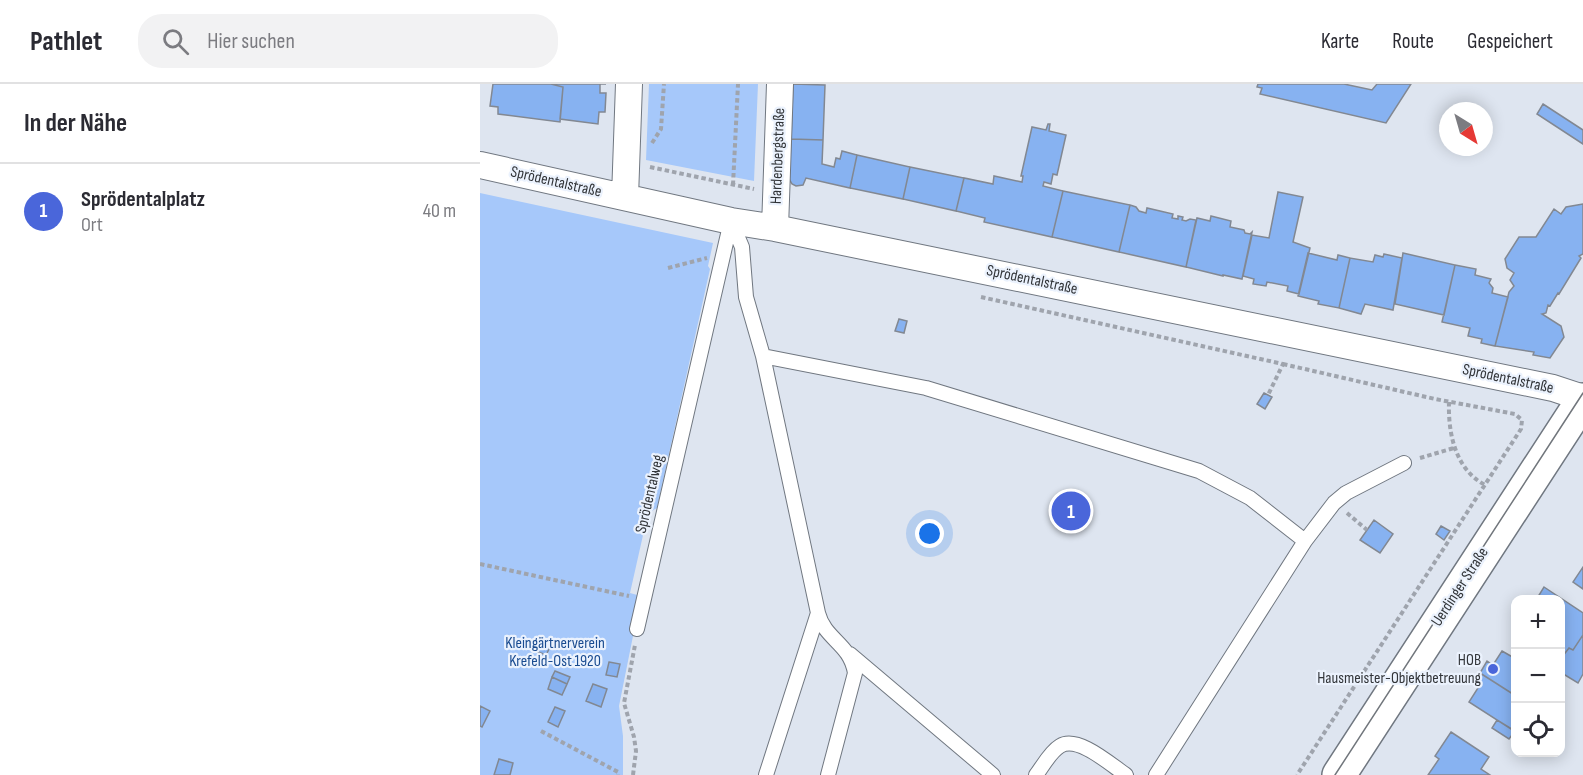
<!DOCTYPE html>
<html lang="de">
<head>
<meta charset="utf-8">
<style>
  :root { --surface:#fff; --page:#f2f2f3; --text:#2b2b33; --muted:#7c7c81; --line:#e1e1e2; --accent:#4a66da }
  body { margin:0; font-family:"Sofia Sans Condensed",sans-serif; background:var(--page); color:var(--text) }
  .controls { position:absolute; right:18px; bottom:18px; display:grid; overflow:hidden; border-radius:12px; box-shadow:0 3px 15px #0003 }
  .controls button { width:54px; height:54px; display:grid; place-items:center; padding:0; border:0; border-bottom:2px solid var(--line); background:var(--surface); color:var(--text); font:30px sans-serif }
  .compass { position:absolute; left:959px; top:18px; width:54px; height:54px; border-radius:50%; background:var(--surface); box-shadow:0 3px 15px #0003; rotate:143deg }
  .you { position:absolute; left:450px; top:450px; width:21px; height:21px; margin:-15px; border:4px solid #fff; border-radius:50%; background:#1a73e8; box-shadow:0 0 0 9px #1a73e833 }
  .badge { display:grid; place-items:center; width:39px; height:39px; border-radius:50%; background:var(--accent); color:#fff; font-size:20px; font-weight:700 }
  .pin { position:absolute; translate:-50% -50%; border:3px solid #fff; box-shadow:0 2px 6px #0006 }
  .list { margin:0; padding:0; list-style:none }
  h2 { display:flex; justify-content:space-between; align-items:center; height:78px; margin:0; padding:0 24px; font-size:26px }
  h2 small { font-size:20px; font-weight:400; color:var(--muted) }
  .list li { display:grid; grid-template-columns:39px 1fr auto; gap:18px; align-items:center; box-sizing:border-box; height:96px; padding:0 24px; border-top:2px solid var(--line) }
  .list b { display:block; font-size:22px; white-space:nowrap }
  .list p { margin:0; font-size:20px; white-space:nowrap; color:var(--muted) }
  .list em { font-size:20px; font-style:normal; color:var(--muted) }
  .icon { flex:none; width:33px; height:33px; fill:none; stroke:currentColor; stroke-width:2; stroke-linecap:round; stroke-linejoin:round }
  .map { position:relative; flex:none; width:1103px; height:691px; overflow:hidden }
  header { display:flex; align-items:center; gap:36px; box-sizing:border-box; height:84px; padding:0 30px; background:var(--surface); border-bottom:2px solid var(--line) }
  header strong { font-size:28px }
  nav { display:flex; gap:33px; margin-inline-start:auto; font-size:21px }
  .search { width:420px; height:54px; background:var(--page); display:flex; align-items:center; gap:15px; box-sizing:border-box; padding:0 21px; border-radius:24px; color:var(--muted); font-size:22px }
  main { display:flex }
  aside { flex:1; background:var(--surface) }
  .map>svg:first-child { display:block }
  .green { fill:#a6c8fa }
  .building { fill:#87b2f1; stroke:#828892; stroke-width:1.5 }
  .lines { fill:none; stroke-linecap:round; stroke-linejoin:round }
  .lane-casing { stroke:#707780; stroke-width:16 }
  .street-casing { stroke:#707780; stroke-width:28 }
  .secondary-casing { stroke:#707780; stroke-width:36 }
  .path { stroke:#9fa4ad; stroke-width:4; stroke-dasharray:4.5 3; stroke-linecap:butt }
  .lane { stroke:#fff; stroke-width:14 }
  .street { stroke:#fff; stroke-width:26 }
  .secondary { stroke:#fff; stroke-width:33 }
  .tram { stroke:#71767c; stroke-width:1.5 }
  .poi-dot { fill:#4a66da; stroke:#ebf2fd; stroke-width:2 }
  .labels { text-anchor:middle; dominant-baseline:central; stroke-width:4.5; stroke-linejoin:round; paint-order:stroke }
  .street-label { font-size:16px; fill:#323539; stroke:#ebf2fd }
  .park-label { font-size:16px; fill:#194b90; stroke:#ebf2fd }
  .poi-label { font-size:16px; fill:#323539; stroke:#ebf2fd; text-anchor:end }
</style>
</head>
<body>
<header>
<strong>Pathlet</strong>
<div class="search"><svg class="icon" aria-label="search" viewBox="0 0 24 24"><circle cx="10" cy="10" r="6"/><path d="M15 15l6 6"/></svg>Hier suchen</div>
<nav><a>Karte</a><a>Route</a><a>Gespeichert</a></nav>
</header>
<main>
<aside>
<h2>In der Nähe<small></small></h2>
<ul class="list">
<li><span class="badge">1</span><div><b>Sprödentalplatz</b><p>Ort</p></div><em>40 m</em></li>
</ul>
</aside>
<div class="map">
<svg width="1103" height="691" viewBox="0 0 1103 691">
  <rect width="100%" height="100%" fill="#dee5f0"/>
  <!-- green -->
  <path class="green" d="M 169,0 L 278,0 L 274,97 L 166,76 Z
    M 0,109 L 233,159 L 228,182 L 230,185 L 177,424 L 168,429 L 150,509 L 161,512 L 139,622 L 143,652 L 143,691 L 0,691 Z"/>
  <!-- building -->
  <path class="building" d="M 13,0 L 71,0 L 83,3 L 80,38 L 18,30 L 18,23 L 10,22 Z
    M 71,0 L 126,0 L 120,0 L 120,9 L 126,9 L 125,28 L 119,28 L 118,40 L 80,35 L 83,3 Z
    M 313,0 L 345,1 L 343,56 L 311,55 Z
    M 778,0 L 864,0 L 892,6 L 897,0 L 931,0 L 906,39 L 780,10 L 782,4 L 777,3 Z
    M 1063,20 L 1103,46 L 1103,60 L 1057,30 Z
    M 568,40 L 570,40 L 569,47 L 586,51 L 577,91 L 573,90 L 571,100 L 564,98 L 563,102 L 583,107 L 572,153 L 504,138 L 505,134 L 476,127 L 484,94 L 513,100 L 514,92 L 542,98 L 543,92 L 541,92 L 552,43 L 566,46 Z
    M 311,55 L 343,56 L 342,80 L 354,83 L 356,74 L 360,75 L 362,67 L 377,71 L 370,104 L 326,94 L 323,101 L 316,102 L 312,100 L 309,95 Z
    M 377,71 L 430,83 L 423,115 L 370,104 Z
    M 430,83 L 484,94 L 476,127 L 423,115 Z
    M 583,107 L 650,121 L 639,168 L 572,153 Z
    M 798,108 L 823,113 L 813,158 L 830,164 L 819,210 L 807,207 L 808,202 L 787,198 L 786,202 L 773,200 L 774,195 L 763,192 L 772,151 L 789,154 Z
    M 1103,120 L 1103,170 L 1099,172 L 1101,174 L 1079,210 L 1078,209 L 1070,222 L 1068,221 L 1066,229 L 1062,230 L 1081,242 L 1084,253 L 1070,274 L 1053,271 L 1054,268 L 1015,262 L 1029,208 L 1034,202 L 1030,196 L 1034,189 L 1027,184 L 1025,175 L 1039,153 L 1056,153 L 1074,125 L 1081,130 L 1086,123 Z
    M 650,121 L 656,123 L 659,127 L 666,129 L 667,124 L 693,130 L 692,134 L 698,135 L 698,132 L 703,133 L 702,136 L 706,137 L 710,135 L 716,136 L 706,183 L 639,168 Z
    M 731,132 L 751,137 L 750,143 L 764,146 L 765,149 L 770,150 L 772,148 L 762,195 L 743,191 L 743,192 L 706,183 L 717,134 L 730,137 Z
    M 828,169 L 857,176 L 858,171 L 870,174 L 859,224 L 838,220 L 839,217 L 818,212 Z
    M 923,169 L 975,181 L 964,231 L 915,220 Z
    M 904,170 L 922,174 L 913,226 L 885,220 L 881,230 L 859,224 L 870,174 L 893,178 L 895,171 L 903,173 Z
    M 975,181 L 996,185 L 995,191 L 1011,195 L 1009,199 L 1013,204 L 1012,209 L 1028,213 L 1015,262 L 1001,259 L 1002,255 L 988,252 L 990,244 L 962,238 Z
    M 419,235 L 427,237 L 424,249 L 415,247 Z
    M 784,309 L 792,313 L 785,325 L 777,320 Z
    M 894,436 L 913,450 L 900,469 L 880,456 Z
    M 961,442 L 970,447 L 964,456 L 956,450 Z
    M 1103,483 L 1103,505 L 1093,498 Z
    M 1064,503 L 1103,529 L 1103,551 L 1093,566 L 1089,564 L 1082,573 L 1080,516 L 1056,516 Z
    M 1103,551 L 1103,590 L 1098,599 L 1080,588 L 1080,572 L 1082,573 L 1089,564 L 1093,566 Z
    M 59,553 L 72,559 L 66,571 L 53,566 Z
    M 1022,567 L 1036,575 L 1036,612 L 1000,589 L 1007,577 L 1013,581 Z
    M 129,578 L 140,580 L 137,593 L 126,591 Z
    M 75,587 L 90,593 L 87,600 L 72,593 Z
    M 1000,589 L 1036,612 L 1034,647 L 989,618 L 998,604 L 993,600 Z
    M 72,593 L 87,600 L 82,611 L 68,605 Z
    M 113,600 L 127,605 L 121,623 L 106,617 Z
    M 0,622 L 10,627 L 2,643 L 0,642 Z
    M 75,623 L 85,627 L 78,643 L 68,638 Z
    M 1017,636 L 1035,647 L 1029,655 L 1012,644 Z
    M 971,648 L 1009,673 L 1001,685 L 1010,691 L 948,691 L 959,675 L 955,672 Z
    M 19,675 L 33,679 L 30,691 L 14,691 Z"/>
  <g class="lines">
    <!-- lane casing -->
    <g class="lane-casing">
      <path id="lane" d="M 251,137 L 262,163 L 266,213 L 283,272 L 338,529 C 345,556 370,559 375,589 L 348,691
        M 283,272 L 446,304 L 719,387 L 770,414 L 825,457
        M 157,545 L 251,137
        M 370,570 L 513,691
        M 286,691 L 338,529
        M 556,691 C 563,682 570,668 580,662 C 598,651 631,681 646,691
        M 676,691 L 825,457 L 854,419 L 866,409 L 924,379"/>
    </g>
    <!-- street casing -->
    <g class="street-casing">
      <path id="street" d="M 0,81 L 251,137 L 295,144 L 1073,304 L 1103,314
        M 145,113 L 149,0
        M 295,144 L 300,0"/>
    </g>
    <!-- secondary casing -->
    <g class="secondary-casing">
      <path id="secondary" d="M 859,691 L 1103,316"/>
    </g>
    <!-- path -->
    <path class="path" d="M 172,59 L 181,45 L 184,0
      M 170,83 L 274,105
      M 253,101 L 258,0
      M 188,184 L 227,174
      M 501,213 L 803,280 L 788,311
      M 803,280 L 955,315 L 1035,330 L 1042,336 L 1041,345 L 817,691
      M 969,318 C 968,349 975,385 1005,401
      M 940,374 L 974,364
      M 867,429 L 887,446
      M 0,480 L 149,512
      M 61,647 L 138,688 L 138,691
      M 153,691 L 156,667 L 154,653 L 144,619 L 155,561"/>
    <!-- lane -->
    <use href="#lane" class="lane"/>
    <!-- street -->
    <use href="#street" class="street"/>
    <!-- secondary -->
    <use href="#secondary" class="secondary"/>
    <!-- tram -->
    <path class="tram" d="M 855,691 L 1103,309"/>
  </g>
  <!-- markers -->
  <circle class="poi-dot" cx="1013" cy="585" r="6"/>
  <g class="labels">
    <!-- street labels -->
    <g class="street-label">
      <text transform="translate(298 72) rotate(-88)">Hardenbergstraße</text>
      <text transform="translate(76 98) rotate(13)">Sprödentalstraße</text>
      <text transform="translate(552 196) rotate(12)">Sprödentalstraße</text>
      <text transform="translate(1028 295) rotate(12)">Sprödentalstraße</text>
      <text transform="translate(170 410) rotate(-77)">Sprödentalweg</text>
      <text transform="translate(980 503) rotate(-57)">Uerdinger Straße</text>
    </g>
    <!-- park labels -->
    <g class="park-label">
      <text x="75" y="559">Kleingärtnerverein<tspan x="75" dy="18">Krefeld-Ost 1920</tspan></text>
    </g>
    <!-- poi labels -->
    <g class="poi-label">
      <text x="1001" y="576">HOB<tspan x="1001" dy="18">Hausmeister-Objektbetreuung</tspan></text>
    </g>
  </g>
</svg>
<div class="controls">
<button>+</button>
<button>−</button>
<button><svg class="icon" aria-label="locate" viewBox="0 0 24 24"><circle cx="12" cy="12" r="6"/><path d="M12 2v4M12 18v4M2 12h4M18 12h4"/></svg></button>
</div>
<svg class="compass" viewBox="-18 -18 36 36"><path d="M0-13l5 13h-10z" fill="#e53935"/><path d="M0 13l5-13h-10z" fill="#7c7c81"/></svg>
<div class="you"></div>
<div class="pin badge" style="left:591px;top:427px">1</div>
</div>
</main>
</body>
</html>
